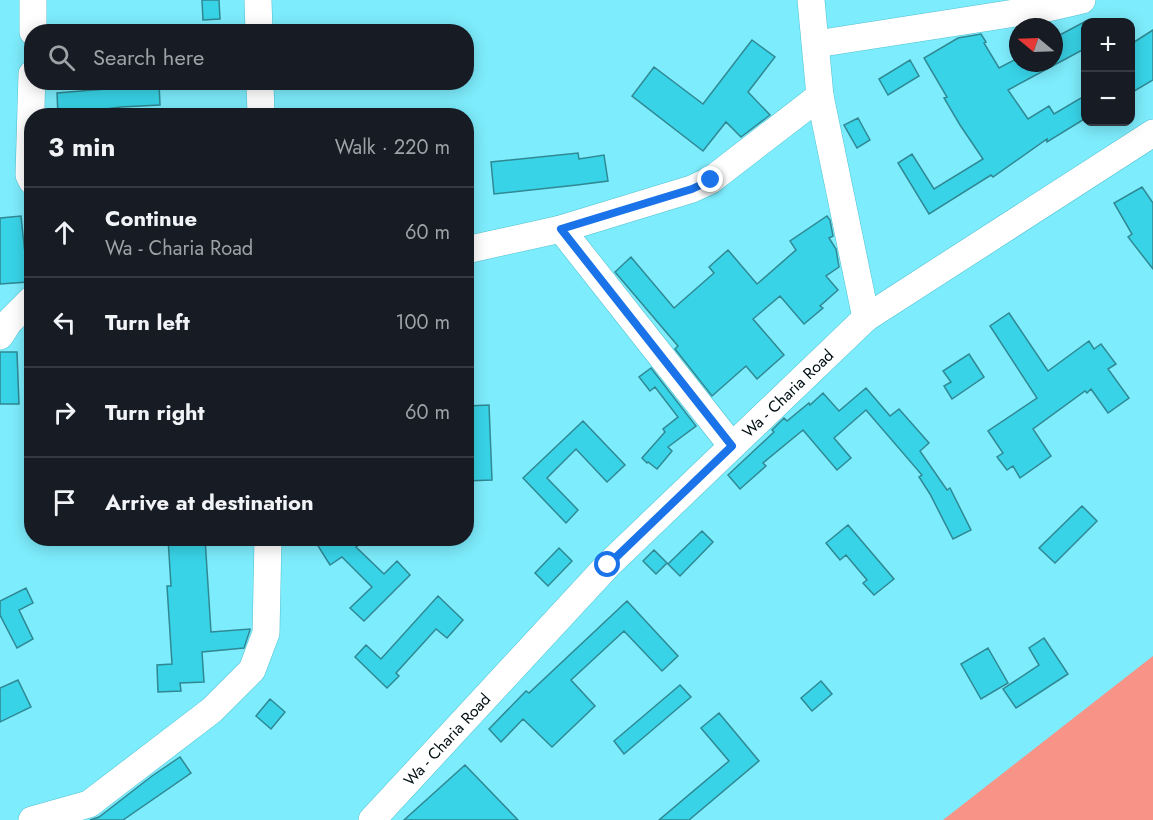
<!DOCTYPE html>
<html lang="en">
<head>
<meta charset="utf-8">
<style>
  :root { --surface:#171b24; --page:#20242c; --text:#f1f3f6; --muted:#9ea1a6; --line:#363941 }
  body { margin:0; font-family:Jost,sans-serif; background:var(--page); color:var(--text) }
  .controls { position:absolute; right:18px; top:18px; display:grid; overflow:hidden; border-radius:12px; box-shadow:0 3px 15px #0003 }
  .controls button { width:54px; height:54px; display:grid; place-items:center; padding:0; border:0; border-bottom:2px solid var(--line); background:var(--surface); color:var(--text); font:30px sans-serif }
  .compass { position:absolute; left:1009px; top:18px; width:54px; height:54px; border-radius:50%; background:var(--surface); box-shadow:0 3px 15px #0003; rotate:289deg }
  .stop { position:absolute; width:18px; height:18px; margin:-14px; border:4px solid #1a73e8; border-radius:50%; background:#fff }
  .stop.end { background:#1a73e8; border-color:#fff; box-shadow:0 2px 6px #0008 }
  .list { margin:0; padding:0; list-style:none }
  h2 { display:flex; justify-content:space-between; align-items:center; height:78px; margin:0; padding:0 24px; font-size:26px }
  h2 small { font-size:20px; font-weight:400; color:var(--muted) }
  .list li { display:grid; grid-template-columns:39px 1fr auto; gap:18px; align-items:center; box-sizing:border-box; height:90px; padding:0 24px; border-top:2px solid var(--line) }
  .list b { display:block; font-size:22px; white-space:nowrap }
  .list p { margin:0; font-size:20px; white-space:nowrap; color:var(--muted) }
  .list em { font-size:20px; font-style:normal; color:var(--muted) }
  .icon { flex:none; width:33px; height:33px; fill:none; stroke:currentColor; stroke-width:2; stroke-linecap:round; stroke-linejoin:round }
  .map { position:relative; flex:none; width:1153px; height:820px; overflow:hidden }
  .search { position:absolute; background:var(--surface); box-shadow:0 3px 15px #0003; left:24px; top:24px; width:450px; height:66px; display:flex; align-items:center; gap:15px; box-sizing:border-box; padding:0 21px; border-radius:24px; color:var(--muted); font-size:22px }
  .panel { position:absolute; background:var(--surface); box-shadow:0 3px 15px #0003; left:24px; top:108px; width:450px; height:438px; border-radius:24px }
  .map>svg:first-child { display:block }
  .green { fill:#f79487 }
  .building { fill:#38d3e7; stroke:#308893; stroke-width:1.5 }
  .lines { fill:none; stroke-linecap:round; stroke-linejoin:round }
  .minor-casing { stroke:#50c1d1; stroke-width:28 }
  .minor { stroke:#fff; stroke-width:27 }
  .route { stroke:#1a73e8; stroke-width:8 }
  .labels { text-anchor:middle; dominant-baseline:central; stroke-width:4.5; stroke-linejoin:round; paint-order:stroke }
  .street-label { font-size:16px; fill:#000f13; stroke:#7decfc }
</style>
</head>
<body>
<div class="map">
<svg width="1153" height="820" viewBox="0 0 1153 820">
  <rect width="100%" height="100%" fill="#7decfc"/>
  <!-- green -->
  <path class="green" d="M 1153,656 L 1153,820 L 943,820 Z"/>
  <!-- building -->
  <path class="building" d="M 202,0 L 219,0 L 220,19 L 203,20 Z
    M 1086,21 L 1086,48 L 1008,90 L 1028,119 L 1049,106 L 1054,114 L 1086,95 L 1086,118 L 1047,142 L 1047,139 L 993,177 L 991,175 L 929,214 L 898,163 L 912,154 L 934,189 L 983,159 L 960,125 L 944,98 L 947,97 L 924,58 L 958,38 L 981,34 L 986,42 L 984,43 L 999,68 L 1018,58 L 1018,63 L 1054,63 L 1054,38 Z
    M 1153,30 L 1153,80 L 1131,93 L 1131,44 Z
    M 752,40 L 775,57 L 748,92 L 770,115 L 741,137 L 726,122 L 703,151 L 632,96 L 654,67 L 703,104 Z
    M 910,60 L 919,76 L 888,95 L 879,79 Z
    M 105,82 L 159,82 L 160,105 L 121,107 L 58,115 L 57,93 L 105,89 Z
    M 858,118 L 870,140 L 857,148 L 844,125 Z
    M 578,153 L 579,159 L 604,155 L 608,181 L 577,185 L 494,194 L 491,162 Z
    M 1142,187 L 1153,203 L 1153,269 L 1128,237 L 1132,234 L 1114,203 Z
    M 21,216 L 28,282 L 0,284 L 0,218 Z
    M 827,216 L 830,220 L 833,236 L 829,238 L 836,249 L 839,267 L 826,276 L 838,290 L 820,306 L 823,308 L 804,324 L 780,296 L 753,319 L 784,355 L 757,379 L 746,366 L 712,396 L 675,349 L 678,346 L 615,272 L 631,257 L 674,308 L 714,273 L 709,267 L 728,250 L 757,284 L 796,250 L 790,241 Z
    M 1009,313 L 1048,371 L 1089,341 L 1094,349 L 1101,344 L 1116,364 L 1108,369 L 1129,398 L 1108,413 L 1091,389 L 1087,393 L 1085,391 L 1033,429 L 1051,456 L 1020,478 L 1013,466 L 1007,470 L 997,457 L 1003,453 L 988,431 L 1037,398 L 990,326 Z
    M 0,352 L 17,352 L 19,404 L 0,404 Z
    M 969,354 L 984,377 L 952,399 L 944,386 L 951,382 L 943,371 Z
    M 651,368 L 696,426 L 668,447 L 672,451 L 657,469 L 648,462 L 647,463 L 642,458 L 665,432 L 663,429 L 678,417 L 655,387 L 650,391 L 639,377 Z
    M 866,388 L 890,416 L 899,409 L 929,443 L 920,451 L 947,490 L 950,488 L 971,530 L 953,539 L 930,494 L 919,477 L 922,475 L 866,410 L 834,438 L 851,458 L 837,470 L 803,430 L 763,463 L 766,466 L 740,489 L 728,475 L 774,432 L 772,430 L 784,418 L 787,421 L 809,403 L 810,405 L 823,393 L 839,411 Z
    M 489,405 L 492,480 L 466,481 L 466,460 L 472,460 L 471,426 L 466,427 L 466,406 Z
    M 583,421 L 625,465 L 607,482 L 576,449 L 547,478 L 578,510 L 566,523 L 523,478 Z
    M 1082,506 L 1097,521 L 1055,563 L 1039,548 Z
    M 848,525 L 894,579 L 874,595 L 863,583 L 867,580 L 846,555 L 840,560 L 826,543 Z
    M 702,531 L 713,542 L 680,576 L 668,564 Z
    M 168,538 L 205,538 L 211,632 L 250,629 L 250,630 L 244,648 L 202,652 L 204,682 L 180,683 L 181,691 L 158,692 L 157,665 L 172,664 L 167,586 L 171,586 Z
    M 313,538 L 369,538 L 356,547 L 384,574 L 397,561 L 410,575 L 364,621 L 350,608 L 372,587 L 342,557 L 330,565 Z
    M 559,548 L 572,561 L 548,586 L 535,573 Z
    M 654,550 L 667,563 L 656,574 L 643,561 Z
    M 26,588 L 33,603 L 19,610 L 33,639 L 17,648 L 0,615 L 0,601 Z
    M 438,596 L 463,620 L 447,638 L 436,629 L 396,673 L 399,676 L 387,688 L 355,657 L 366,645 L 381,659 Z
    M 627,601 L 678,656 L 662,671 L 624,631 L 571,680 L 595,706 L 552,747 L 523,719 L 501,742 L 489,729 L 526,691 L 529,693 Z
    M 1044,638 L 1068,674 L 1016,708 L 1003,689 L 1039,665 L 1029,648 Z
    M 988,648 L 1008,683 L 981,699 L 961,664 Z
    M 18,680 L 31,707 L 0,722 L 0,688 Z
    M 821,681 L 832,694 L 812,711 L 801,698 Z
    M 680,685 L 691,697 L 624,754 L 614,741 Z
    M 270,699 L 285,712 L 271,729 L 256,716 Z
    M 719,713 L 759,761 L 689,820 L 659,820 L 729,761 L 701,728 Z
    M 180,757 L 191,773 L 123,820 L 90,820 L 99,817 L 152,776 Z
    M 465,765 L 518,820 L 404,820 Z"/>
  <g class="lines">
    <!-- minor casing -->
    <g class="minor-casing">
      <g id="minor">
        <path d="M 258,0 L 259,32"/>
        <path d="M 811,0 L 820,96 L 866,318"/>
        <path d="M 33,32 L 33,0"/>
        <path d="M 816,44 L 1047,8 L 1082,0"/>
        <path d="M 32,74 L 29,175 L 32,181"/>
        <path d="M 260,82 L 261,116"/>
        <path d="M 561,229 L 732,446"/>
        <path d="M 466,250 L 561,229 L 692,189 L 711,180 L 820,96"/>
        <path d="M 0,336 L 9,322 L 32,299"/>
        <path d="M 32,820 L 89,804 L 212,710 L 252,670 L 266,633 L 268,538"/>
        <path id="s1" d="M 372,820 L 608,565 L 866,318 L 1153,133"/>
      </g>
    </g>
    <!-- minor -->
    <use href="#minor" class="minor"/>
  </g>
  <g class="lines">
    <!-- route -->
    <path class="route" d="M 608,565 L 732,446 L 561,229 L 692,189 L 711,180"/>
  </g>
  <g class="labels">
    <!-- street labels -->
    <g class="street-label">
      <text stroke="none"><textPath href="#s1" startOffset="596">Wa - Charia Road</textPath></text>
      <text stroke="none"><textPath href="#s1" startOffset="110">Wa - Charia Road</textPath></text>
    </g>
  </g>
</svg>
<div class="controls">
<button>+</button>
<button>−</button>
</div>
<svg class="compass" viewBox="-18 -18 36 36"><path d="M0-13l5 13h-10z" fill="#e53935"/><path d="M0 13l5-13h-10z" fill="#9ea1a6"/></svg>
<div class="stop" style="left:608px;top:565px"></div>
<div class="stop end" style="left:711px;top:180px"></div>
<div class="search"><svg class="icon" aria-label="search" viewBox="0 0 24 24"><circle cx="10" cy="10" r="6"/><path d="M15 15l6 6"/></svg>Search here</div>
<section class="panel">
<h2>3 min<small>Walk · 220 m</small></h2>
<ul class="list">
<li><svg class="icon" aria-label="ahead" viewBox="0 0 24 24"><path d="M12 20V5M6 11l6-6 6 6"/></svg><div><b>Continue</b><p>Wa - Charia Road</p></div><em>60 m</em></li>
<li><svg class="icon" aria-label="left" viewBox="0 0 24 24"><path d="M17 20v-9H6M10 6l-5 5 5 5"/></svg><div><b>Turn left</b></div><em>100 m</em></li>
<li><svg class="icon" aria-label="right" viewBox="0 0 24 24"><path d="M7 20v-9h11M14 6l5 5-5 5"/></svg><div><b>Turn right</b></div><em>60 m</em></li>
<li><svg class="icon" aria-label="arrive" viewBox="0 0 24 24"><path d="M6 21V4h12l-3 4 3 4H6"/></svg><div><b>Arrive at destination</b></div></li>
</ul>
</section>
</div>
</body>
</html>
